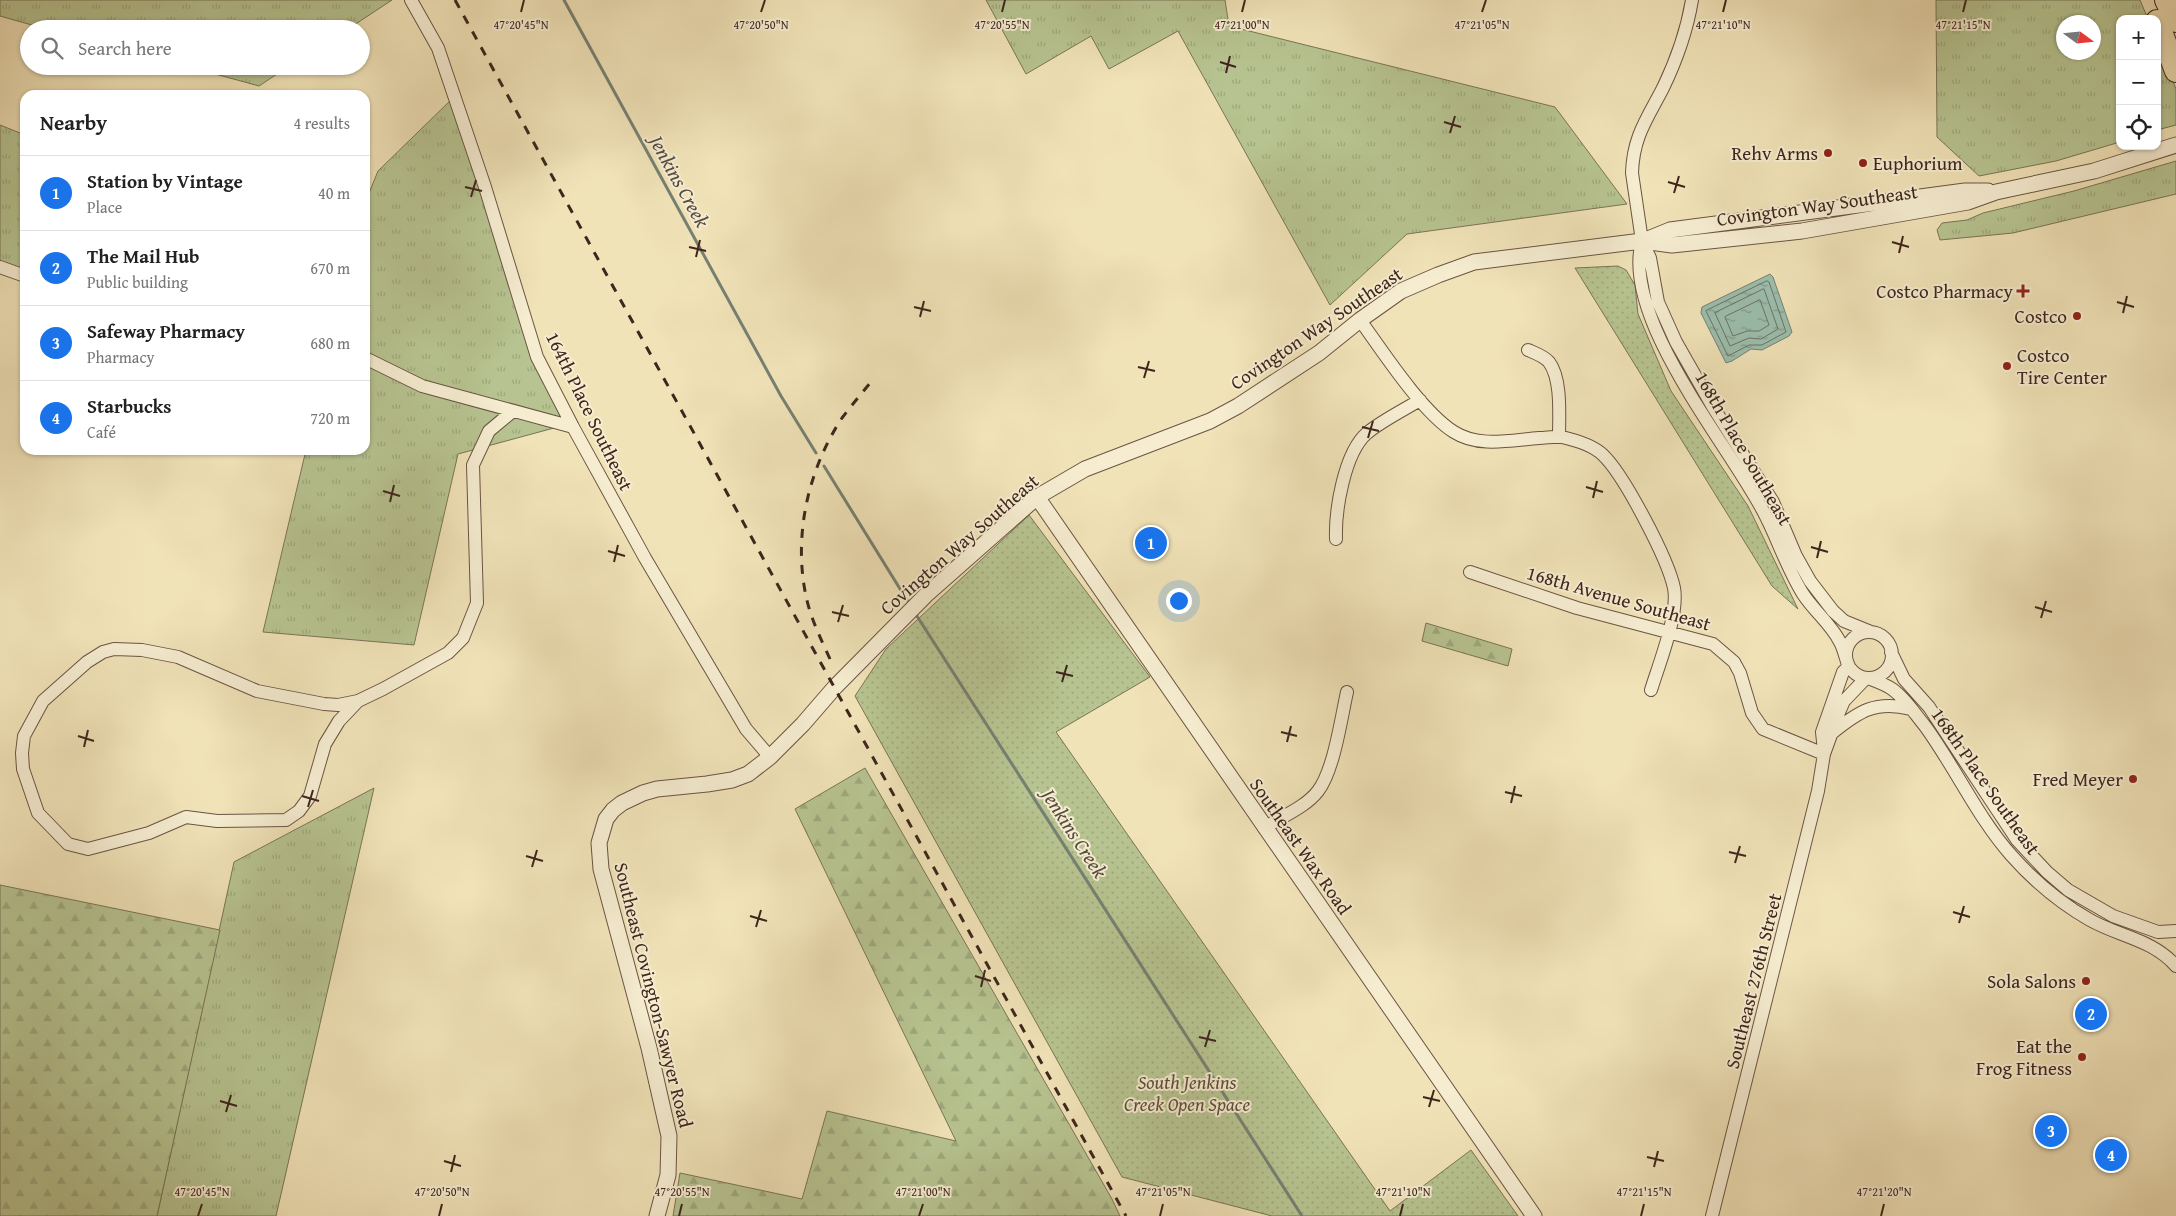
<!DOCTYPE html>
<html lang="en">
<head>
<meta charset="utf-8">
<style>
  :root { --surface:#fff; --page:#f6f6f6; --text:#222; --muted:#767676; --line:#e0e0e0; --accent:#1a73e8 }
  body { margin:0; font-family:"Gentium Book Plus",serif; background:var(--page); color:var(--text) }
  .controls { position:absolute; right:15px; top:15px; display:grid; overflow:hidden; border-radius:10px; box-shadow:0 1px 4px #0004 }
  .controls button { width:45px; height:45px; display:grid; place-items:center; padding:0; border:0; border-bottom:1px solid var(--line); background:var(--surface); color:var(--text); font:25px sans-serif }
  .compass { position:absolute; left:2056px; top:15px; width:45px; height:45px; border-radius:50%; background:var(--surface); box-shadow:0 1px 4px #0004; rotate:105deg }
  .you { position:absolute; left:1178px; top:600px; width:18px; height:18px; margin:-12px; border:4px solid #fff; border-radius:50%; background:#1a73e8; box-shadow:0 0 0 8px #1a73e833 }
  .badge { display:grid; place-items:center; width:32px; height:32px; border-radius:50%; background:var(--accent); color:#fff; font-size:16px; font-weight:700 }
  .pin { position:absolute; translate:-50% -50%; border:2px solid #fff; box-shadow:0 1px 5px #0006 }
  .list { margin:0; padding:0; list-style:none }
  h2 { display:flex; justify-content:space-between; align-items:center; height:65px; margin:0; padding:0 20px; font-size:21px }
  h2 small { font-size:16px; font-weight:400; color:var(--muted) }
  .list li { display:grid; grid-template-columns:32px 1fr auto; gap:15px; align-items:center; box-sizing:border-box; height:75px; padding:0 20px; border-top:1px solid var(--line) }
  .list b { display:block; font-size:19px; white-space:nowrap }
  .list p { margin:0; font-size:16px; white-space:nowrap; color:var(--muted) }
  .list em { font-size:16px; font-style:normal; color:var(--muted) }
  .icon { flex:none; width:28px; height:28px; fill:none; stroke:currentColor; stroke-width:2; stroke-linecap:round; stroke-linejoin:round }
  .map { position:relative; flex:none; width:2176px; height:1216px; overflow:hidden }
  .search { position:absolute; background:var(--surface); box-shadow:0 1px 4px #0004; left:20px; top:20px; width:350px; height:55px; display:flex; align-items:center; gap:12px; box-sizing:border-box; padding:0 18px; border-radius:28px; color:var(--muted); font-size:19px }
  .panel { position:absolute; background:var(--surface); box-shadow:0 1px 4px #0004; left:20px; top:90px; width:350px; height:365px; border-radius:15px }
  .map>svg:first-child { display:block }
  .grass { fill:url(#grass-tufts); stroke:#7a7457; fill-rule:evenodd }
  .forest { fill:url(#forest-firs); stroke:#7a7457 }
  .park { fill:url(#park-dots); stroke:#7a7457 }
  .water { fill:url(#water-ripples); stroke:#768173 }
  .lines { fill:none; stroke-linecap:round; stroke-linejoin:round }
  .shore { stroke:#6c7265; stroke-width:1 }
  .stream { stroke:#768173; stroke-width:3 }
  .minor-casing { stroke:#6b5444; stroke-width:14 }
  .tertiary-casing { stroke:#6b5444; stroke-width:17 }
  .motorway-casing { stroke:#3e251d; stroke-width:24 }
  .minor { stroke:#f6edd1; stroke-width:12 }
  .tertiary { stroke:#f6edd1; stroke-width:15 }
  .motorway { stroke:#f1e3b8; stroke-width:22 }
  .rail { stroke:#3e251d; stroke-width:3; stroke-dasharray:9 9; stroke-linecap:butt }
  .ticks { fill:none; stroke:#3e251d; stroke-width:2 }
  .poi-dot { fill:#8f2418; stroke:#f6edd1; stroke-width:2 }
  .labels { text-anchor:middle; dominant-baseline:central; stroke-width:4; stroke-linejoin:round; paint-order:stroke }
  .poi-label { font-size:19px; fill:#3e251d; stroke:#f6edd1; text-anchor:end }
  .street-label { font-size:19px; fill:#3e251d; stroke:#f6edd1 }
  .park-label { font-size:19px; font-style:italic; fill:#5c4d3a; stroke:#f6edd1 }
  .water-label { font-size:20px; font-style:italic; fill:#554b41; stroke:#f6edd1 }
  .ticks-label { font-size:12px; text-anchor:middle; fill:#3e251d; stroke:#f6edd1; stroke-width:4; stroke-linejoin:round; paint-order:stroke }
</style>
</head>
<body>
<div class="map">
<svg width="2176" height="1216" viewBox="0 0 2176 1216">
  <defs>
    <pattern id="grass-tufts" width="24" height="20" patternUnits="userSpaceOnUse" patternTransform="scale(1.25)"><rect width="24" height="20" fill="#b7c491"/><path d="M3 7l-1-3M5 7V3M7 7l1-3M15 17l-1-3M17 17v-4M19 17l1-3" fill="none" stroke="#9ea87d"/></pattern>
    <pattern id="forest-firs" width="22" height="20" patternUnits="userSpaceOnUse" patternTransform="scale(1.25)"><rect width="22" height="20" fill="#b7c491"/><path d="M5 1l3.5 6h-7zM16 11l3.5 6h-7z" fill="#9ea87d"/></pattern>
    <pattern id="park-dots" width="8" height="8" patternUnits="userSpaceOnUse" patternTransform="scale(1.25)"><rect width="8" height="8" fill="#b7c491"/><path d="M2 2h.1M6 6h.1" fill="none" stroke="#9ea87d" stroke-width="1.8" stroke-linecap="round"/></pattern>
    <pattern id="water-ripples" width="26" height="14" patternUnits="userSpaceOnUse" patternTransform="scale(1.25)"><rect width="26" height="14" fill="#9bbead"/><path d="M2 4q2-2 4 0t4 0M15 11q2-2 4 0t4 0" fill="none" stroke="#809a8c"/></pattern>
  </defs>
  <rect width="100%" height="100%" fill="#f1e3b8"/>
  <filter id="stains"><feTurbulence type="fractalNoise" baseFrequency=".004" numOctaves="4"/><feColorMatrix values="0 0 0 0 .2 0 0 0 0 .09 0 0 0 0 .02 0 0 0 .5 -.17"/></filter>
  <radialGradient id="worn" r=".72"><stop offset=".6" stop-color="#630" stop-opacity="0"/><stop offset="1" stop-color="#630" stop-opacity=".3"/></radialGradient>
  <!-- grass -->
  <path class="grass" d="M 0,0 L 392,0 L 348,29 L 46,29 L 0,16 Z
    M 986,0 L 1225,0 L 1229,26 L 1555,107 L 1627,204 L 1407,234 L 1330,305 L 1178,31 L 1109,69 L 1091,36 L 1026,74 Z
    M 1936,0 L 2140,0 L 2148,19 L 2120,19 L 2120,142 L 2056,161 L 1979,176 L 1937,137 ZM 2064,22 L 2094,22 L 2094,52 L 2064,52 Z
    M 2157,43 L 2176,89 L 2176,125 L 2157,130 Z
    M 186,66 L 289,66 L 259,86 Z
    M 455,96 L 565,425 L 458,454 L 414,645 L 263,632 L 306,450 L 365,450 L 365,203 L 378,171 Z
    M 0,125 L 25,135 L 25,274 L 0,267 Z
    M 2176,161 L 2176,194 L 2013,233 L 1940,240 L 1937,230 L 1942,223 L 1967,220 L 1983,213 L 2074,191 Z
    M 374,788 L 276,1216 L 157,1216 L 234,862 Z"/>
  <!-- forest -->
  <path class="forest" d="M 1426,623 L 1512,649 L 1508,666 L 1422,641 Z
    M 865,768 L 1112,1199 L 1120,1216 L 673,1216 L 680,1173 L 802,1199 L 827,1111 L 956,1141 L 795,809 Z
    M 0,885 L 220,930 L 157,1216 L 0,1216 Z"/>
  <!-- park -->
  <path class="park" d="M 1618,266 L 1626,270 L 1635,285 L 1638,314 L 1671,391 L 1748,506 L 1798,609 L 1772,586 L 1575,268 Z
    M 1029,515 L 1150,677 L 1056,732 L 1390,1211 L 1471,1150 L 1518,1216 L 1272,1216 L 1122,1177 L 855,696 L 886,649 Z"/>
  <!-- water -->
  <path class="water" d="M 1770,274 L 1773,277 L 1792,332 L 1789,336 L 1762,350 L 1751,349 L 1732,361 L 1726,363 L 1701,313 L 1702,307 Z"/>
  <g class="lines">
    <!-- shore -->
    <path class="shore" d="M 1767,281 L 1769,282 L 1786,332 L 1762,345 L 1749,345 L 1728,356 L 1706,311 Z
      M 1764,289 L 1778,329 L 1761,339 L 1749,338 L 1730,346 L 1715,313 Z
      M 1760,300 L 1769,325 L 1759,331 L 1747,331 L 1733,336 L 1725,317 Z"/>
    <!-- stream -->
    <path class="stream" d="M 564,0 L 781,396 L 816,453
      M 824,466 L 910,605
      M 915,613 L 1302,1216"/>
    <!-- minor casing -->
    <g class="minor-casing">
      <path id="minor" d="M 411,0 L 438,48 L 485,187 L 537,357 L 573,427 L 645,558 L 746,729 L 770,757
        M 1692,0 C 1687,30 1676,61 1663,88 C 1647,119 1633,137 1632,173 L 1642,241 L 1650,258 L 1658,302 L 1676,342 L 1713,407 L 1773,502 L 1796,556 L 1810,581 L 1833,611 L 1844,621 L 1871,632
        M 1642,241 C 1621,318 1726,441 1762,509 C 1777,536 1786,567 1803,594 C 1814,611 1831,624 1840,642 C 1844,649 1845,657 1848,664
        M 0,267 L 25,276
        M 1360,320 C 1383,352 1422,412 1454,432 C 1479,448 1511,440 1539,438 C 1546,438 1555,436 1562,437 C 1575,440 1593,445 1603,455 C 1624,475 1668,559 1674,588 C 1679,614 1659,664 1651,690
        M 1528,350 C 1535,353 1544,356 1549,362 C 1562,379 1559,416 1559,437
        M 365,358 L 422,386 L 573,427
        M 1336,539 C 1335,511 1344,453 1367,433 C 1383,420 1402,411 1420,400
        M 1470,572 L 1577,608 L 1713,644 L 1734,662 L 1740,673 L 1752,713 L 1763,729 L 1824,754
        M1846 655a23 23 0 1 1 46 0a23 23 0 1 1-46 0Z
        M 1891,652 L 1904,679 L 1929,707 L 2017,840 L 2047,872 L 2068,890 L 2113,916 L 2158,932 L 2176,931
        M 1868,678 C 1876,681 1885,684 1892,689 C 1905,698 1915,714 1925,726 C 1955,767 1978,818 2011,855 C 2034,881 2060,903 2090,920 C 2120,937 2152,939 2176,966
        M 358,701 L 338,705 L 324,704 L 257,691 L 178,657 L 142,650 L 114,649 L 103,652 L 87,662 L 43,701 L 24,736 L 22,753 L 23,769 L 38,813 L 68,844 L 88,849 L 149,833 L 186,817 L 217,821 L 286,820 L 299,811 L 310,796 L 325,744 L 339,721 L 358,701 L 383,689 L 448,653 L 463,638 L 477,603 L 473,465 L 489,431 L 513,411
        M 1832,733 C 1859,711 1876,700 1911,709
        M 1824,751 L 1822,732 L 1843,672 L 1849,666
        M 1264,828 C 1281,817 1306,807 1318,791 C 1334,770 1341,719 1347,692
        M 1712,1216 L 1818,791 L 1824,754 L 1840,710 L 1844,701 L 1866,678"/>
    </g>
    <!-- tertiary casing -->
    <g class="tertiary-casing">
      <path id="tertiary" d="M 1643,241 L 1670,230 L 1965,191 L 1988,191
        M 1037,497 L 1534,1216
        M 657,1216 L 668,1175 L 669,1136 L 649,1048 L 601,869 L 599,843 L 606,819 L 613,810 L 622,803 L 643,793 L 657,789 L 707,784 L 732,780 L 748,774 L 770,757 L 803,724 L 835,687 L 926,595 L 1037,497 L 1085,469 L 1210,421 L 1238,406 L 1319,353 L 1360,320 L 1401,291 L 1438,275 L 1474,262 L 1642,241 L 1672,245 L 1802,231 L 1968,202 L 1996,192 L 2094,171 L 2176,145"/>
    </g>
    <!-- motorway casing -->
    <g class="motorway-casing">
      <path id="motorway" d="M 2166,0 L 2176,21
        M 2157,21 L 2176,71"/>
    </g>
    <!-- minor -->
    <use href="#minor" class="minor"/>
    <!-- tertiary -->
    <use href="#tertiary" class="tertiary"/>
    <!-- motorway -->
    <use href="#motorway" class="motorway"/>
    <!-- rail -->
    <path class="rail" d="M 455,0 L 1126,1216
      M 830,659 C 820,637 809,615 805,591 C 794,532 809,468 842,418 C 851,406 861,394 871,382"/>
  </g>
  <!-- ticks -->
  <path class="ticks" d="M 521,12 L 524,0M 761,12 L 765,0M 1002,12 L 1005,0M 1242,12 L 1245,0M 1482,12 L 1486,0M 1723,12 L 1726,0M 1963,12 L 1966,0M 1220,62 L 1236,67M 1226,73 L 1230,56M 1444,122 L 1461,127M 1450,133 L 1455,116M 1668,182 L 1685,187M 465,187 L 482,191M 1674,193 L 1679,176M 471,197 L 476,180M 1892,242 L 1909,247M 689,247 L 706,251M 1899,253 L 1903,236M 696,257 L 700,240M 2117,302 L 2134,307M 914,307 L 931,311M 2123,313 L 2127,296M 920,317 L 924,301M 1138,367 L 1155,371M 1144,378 L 1149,361M 1362,427 L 1379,431M 1368,438 L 1373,421M 1586,487 L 1603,492M 383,491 L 400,496M 1593,498 L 1597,481M 390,502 L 394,485M 1811,547 L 1828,552M 608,551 L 625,556M 1817,558 L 1821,541M 614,562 L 618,545M 2035,607 L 2052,612M 832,612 L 849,616M 2041,618 L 2046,601M 838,622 L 843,605M 1056,672 L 1073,676M 1062,682 L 1067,665M 1281,732 L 1297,736M 78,736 L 94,741M 1287,742 L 1291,726M 84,747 L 88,730M 1505,792 L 1522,796M 302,796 L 319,801M 1511,803 L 1515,786M 308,807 L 313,790M 1729,852 L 1746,856M 526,856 L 543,861M 1735,863 L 1740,846M 532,867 L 537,850M 1953,912 L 1970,917M 750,916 L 767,921M 1959,923 L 1964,906M 756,927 L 761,910M 975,976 L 991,981M 981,987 L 985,970M 1199,1037 L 1216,1041M 1205,1047 L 1210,1030M 1423,1097 L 1440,1101M 220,1101 L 237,1106M 1429,1107 L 1434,1090M 226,1112 L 231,1095M 1647,1157 L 1664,1161M 444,1161 L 461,1166M 1654,1167 L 1658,1151M 451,1172 L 455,1155M 198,1216 L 202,1204M 439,1216 L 442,1204M 679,1216 L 682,1204M 919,1216 L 923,1204M 1160,1216 L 1163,1204M 1400,1216 L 1403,1204M 1641,1216 L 1644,1204M 1881,1216 L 1884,1204"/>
  <!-- markers -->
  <g class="poi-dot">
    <circle cx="1828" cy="153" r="5"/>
    <circle cx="1863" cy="163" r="5"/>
    <path d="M2020.5 283.5h5v5h5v5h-5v5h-5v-5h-5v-5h5z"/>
    <circle cx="2077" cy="316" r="5"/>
    <circle cx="2007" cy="366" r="5"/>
    <circle cx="2133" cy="779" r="5"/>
    <circle cx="2086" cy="981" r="5"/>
    <circle cx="2082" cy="1057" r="5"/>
  </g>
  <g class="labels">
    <!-- poi labels -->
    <g class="poi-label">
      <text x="1818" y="153">Rehv Arms</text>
      <text x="1873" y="163" text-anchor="start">Euphorium</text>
      <text x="2013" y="291">Costco Pharmacy</text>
      <text x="2067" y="316">Costco</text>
      <text x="2017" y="355" text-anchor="start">Costco<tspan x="2017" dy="22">Tire Center</tspan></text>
      <text x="2123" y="779">Fred Meyer</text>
      <text x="2076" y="981">Sola Salons</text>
      <text x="2072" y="1046">Eat the<tspan x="2072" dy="22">Frog Fitness</tspan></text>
    </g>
    <!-- street labels -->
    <g class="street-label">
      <text transform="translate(1817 205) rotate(-8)">Covington Way Southeast</text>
      <text transform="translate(1316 328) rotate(-34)">Covington Way Southeast</text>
      <text transform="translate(590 411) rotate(64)">164th Place Southeast</text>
      <text transform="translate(1744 448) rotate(60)">168th Place Southeast</text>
      <text transform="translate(959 544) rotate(-41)">Covington Way Southeast</text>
      <text transform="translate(1619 598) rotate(16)">168th Avenue Southeast</text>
      <text transform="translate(1986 781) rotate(55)">168th Place Southeast</text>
      <text transform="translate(1301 846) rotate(55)">Southeast Wax Road</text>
      <text transform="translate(1753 981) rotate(-76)">Southeast 276th Street</text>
      <text transform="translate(654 995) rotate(76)">Southeast Covington-Sawyer Road</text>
    </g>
    <!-- park labels -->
    <g class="park-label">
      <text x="1187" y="1082">South Jenkins<tspan x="1187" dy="22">Creek Open Space</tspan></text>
    </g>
    <!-- water labels -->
    <g class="water-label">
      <text transform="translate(680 181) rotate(61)">Jenkins Creek</text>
      <text transform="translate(1075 833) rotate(57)">Jenkins Creek</text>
    </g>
  </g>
  <g class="ticks-label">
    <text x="521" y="29">47°20'45"N</text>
    <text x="761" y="29">47°20'50"N</text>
    <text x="1002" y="29">47°20'55"N</text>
    <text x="1242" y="29">47°21'00"N</text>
    <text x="1482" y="29">47°21'05"N</text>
    <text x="1723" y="29">47°21'10"N</text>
    <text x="1963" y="29">47°21'15"N</text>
    <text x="202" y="1196">47°20'45"N</text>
    <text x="442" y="1196">47°20'50"N</text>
    <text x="682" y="1196">47°20'55"N</text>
    <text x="923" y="1196">47°21'00"N</text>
    <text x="1163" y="1196">47°21'05"N</text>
    <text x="1403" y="1196">47°21'10"N</text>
    <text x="1644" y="1196">47°21'15"N</text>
    <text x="1884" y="1196">47°21'20"N</text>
  </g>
  <rect width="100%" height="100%" filter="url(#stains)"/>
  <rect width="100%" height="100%" fill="url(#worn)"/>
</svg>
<div class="controls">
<button>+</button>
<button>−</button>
<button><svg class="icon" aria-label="locate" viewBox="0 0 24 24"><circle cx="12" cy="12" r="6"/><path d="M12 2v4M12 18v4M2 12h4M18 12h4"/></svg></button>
</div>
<svg class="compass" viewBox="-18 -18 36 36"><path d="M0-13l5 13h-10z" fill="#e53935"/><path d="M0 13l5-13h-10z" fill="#767676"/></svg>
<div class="you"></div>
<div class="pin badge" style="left:1151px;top:543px">1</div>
<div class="pin badge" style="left:2091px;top:1014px">2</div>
<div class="pin badge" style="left:2051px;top:1131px">3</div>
<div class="pin badge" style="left:2111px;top:1155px">4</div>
<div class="search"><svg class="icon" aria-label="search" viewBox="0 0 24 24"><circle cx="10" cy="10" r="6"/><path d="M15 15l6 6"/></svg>Search here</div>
<section class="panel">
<h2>Nearby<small>4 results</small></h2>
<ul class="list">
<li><span class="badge">1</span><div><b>Station by Vintage</b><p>Place</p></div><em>40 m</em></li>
<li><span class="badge">2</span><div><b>The Mail Hub</b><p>Public building</p></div><em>670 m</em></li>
<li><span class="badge">3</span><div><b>Safeway Pharmacy</b><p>Pharmacy</p></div><em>680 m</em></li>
<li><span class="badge">4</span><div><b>Starbucks</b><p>Café</p></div><em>720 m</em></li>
</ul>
</section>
</div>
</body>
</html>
